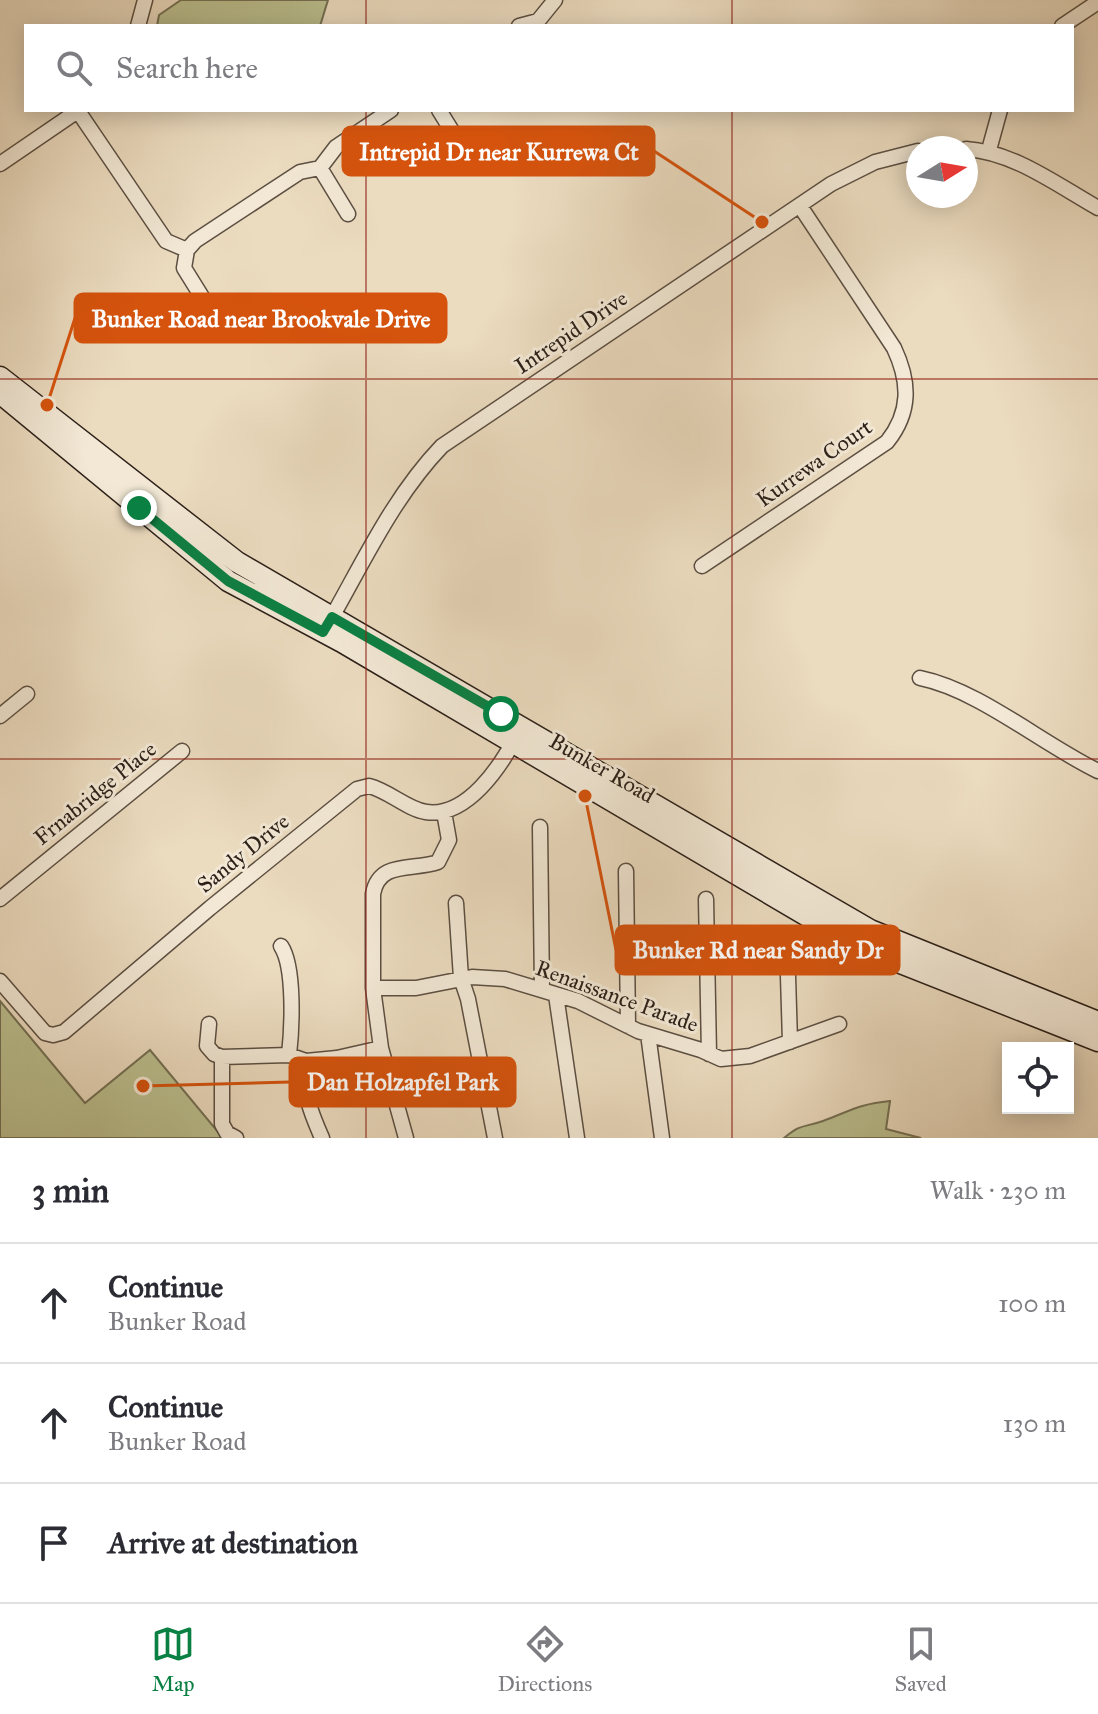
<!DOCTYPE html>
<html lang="en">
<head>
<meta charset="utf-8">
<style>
  :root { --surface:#fff; --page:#f2f2f3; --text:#2b2b33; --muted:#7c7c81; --line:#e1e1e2; --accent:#0b8043 }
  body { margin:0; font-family:"IM FELL Great Primer",serif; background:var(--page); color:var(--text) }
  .controls { position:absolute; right:24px; bottom:24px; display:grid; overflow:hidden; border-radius:0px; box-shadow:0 4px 20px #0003 }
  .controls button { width:72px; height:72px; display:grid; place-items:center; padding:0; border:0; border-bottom:2px solid var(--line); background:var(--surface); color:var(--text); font:40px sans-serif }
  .compass { position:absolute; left:906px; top:136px; width:72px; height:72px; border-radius:50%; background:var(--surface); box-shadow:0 4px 20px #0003; rotate:79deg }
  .stop { position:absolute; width:24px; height:24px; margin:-18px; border:6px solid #0b8043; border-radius:50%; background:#fff }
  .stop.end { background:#0b8043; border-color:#fff; box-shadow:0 2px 8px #0008 }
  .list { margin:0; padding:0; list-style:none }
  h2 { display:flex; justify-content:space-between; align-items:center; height:104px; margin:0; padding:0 32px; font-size:34px }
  h2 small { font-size:26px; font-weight:400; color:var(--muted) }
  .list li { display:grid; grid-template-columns:52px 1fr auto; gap:24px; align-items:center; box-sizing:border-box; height:120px; padding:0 32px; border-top:2px solid var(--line) }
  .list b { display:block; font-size:30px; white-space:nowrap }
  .list p { margin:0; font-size:26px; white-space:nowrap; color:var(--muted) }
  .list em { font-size:26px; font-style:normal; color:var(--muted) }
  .icon { flex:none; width:44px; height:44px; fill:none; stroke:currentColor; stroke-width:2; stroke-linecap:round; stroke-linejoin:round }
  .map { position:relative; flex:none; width:1098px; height:1138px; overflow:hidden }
  .search { position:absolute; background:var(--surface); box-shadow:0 4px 20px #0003; left:24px; right:24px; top:24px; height:88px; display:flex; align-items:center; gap:20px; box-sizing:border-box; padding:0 28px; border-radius:0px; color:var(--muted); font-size:30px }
  .sheet { height:464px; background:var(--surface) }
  nav { display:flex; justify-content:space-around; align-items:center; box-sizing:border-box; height:112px; border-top:2px solid var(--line); background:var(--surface); font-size:22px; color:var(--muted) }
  nav a { display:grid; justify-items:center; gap:4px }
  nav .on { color:var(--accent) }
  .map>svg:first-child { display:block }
  .green { fill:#bbbf8f; stroke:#747054; stroke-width:2 }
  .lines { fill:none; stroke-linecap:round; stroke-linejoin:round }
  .minor-casing { stroke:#5c4f42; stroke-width:17 }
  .secondary-casing { stroke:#2c2019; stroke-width:23 }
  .minor { stroke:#f2e8d5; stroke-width:14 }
  .secondary { stroke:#f2e8d5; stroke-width:20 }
  .route { stroke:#0b8043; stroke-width:10 }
  .grid { fill:none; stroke:#8f2418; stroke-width:2; stroke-opacity:0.55 }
  .labels { text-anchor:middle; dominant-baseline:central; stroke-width:6; stroke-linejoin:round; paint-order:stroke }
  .street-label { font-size:22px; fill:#2c2019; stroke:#f2e8d5 }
  .leader { fill:none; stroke:#d5530d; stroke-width:3 }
  .callout-dot { fill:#d5530d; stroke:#f2e8d5; stroke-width:3 }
  .callout { fill:#d5530d; stroke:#d5530d; stroke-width:3 }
  .callout-label { font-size:24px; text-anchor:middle; font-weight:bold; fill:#fff }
</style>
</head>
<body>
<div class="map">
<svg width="1098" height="1138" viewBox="0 0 1098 1138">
  <rect width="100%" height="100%" fill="#ebdbbf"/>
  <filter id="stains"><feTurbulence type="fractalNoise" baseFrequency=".0025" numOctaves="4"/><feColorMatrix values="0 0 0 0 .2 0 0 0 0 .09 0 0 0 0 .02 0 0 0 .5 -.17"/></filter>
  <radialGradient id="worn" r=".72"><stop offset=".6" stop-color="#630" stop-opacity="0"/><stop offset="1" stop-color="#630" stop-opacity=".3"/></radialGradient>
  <!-- green -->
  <path class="green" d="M 181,0 L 328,0 L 320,26 L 157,26 L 159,15 Z
    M 0,1001 L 85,1103 L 150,1050 L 223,1138 L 0,1138 Z
    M 890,1101 L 886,1129 L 921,1138 L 784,1138 C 802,1123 803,1128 823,1121 C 850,1111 859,1104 890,1101 Z"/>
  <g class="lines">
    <!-- minor casing -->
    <g class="minor-casing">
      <path id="minor" d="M 138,26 L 145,0
        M 519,26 L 538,21 L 555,0
        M 1062,26 L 1098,2
        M 439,110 L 460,144
        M 78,111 L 166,241 L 187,250
        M 966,149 C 1014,152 1057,185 1098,208
        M 989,150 L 1000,110
        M 0,164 L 79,110
        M 320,168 L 348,214
        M 187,250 L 195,241 L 300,172 L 320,168 L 336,147 L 391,110
        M 187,250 L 184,268 L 220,326
        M 702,566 L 887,442 C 911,412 910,382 894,348 L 800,206
        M 328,624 C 363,563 393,497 442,446 L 831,184 L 875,162 L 918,151
        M 920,678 C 979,690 1042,744 1098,771
        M 0,716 L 27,694
        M 540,827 L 542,990
        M 626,871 L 628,1026
        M 0,899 L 182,751
        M 706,899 L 709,1054
        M 456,903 L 461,978 L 468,999 L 495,1138
        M 787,943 L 790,1042
        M 281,946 C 295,967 292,1029 289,1055
        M 0,981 L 45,1033 L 53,1035 L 64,1032 L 210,908 L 357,789 L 369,786 C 389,791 407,809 426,812 C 467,818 501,766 517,735
        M 373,988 L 416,988 L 472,977 L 505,979 L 578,1001 L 638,1031 L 701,1050 L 721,1059 L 750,1056 L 839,1024
        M 556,995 L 577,1138
        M 209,1024 L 207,1046 L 214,1054 L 222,1057 L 289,1055 L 306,1061 L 337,1058 L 381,1048
        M 648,1034 L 662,1138
        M 222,1057 L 222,1124 L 227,1133 L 236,1138
        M 306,1061 C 301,1089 311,1113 322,1138
        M 406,1138 L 381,1048 L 373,988 L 373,894 C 379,860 413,871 438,862 L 449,840 L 444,812"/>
    </g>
    <!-- secondary casing -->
    <g class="secondary-casing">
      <path id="secondary" d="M 0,377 L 237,562 L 870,930 L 1098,1022
        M 0,393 L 228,581 L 342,642 L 860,947 L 1098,1041"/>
    </g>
    <!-- minor -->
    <use href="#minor" class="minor"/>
    <!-- secondary -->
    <use href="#secondary" class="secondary"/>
  </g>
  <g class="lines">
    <!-- route -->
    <path class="route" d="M 139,508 L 228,581 L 323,632 L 332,617 L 501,714"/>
  </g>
  <!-- grid -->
  <path class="grid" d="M 366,0 L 366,26M 732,0 L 732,26M 366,110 L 366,1138M 732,110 L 732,1138M 0,379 L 1098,379M 0,759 L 1098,759"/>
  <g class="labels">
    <!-- street labels -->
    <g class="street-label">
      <text transform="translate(571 332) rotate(-34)">Intrepid Drive</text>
      <text transform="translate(814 463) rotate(-35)">Kurrewa Court</text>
      <text transform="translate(602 768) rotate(30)">Bunker Road</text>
      <text transform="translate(95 793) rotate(-39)">Frnabridge Place</text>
      <text transform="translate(243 853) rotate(-39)">Sandy Drive</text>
      <text transform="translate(617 996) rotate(20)">Renaissance Parade</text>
    </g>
  </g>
  <!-- callouts -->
  <path class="leader" d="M762 222L654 151M47 405L75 318M585 796L616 950M143 1086L290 1082"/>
  <g class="callout-dot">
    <circle cx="762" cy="222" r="8"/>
    <circle cx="47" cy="405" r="8"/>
    <circle cx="585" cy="796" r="8"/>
    <circle cx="143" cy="1086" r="8"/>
  </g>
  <g class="callout">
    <rect x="343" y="127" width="311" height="48" rx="8"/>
    <rect x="75" y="294" width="371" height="48" rx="8"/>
    <rect x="616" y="926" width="283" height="48" rx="8"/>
    <rect x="290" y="1058" width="225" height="48" rx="8"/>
  </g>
  <g class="callout-label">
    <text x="499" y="160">Intrepid Dr near Kurrewa Ct</text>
    <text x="261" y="327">Bunker Road near Brookvale Drive</text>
    <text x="758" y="958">Bunker Rd near Sandy Dr</text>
    <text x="403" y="1090">Dan Holzapfel Park</text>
  </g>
  <rect width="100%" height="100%" filter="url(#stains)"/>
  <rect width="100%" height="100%" fill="url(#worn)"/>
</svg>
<div class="controls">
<button><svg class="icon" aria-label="locate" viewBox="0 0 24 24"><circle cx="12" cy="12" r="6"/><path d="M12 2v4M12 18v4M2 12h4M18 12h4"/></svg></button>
</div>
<svg class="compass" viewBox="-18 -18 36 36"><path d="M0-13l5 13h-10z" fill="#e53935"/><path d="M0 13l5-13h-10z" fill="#7c7c81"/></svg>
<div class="stop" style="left:501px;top:714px"></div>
<div class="stop end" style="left:139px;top:508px"></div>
<div class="search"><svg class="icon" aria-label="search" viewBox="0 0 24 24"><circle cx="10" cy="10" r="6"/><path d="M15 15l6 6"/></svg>Search here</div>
</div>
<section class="sheet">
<h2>3 min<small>Walk · 230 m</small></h2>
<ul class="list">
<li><svg class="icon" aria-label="ahead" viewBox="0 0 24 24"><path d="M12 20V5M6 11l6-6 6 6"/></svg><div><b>Continue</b><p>Bunker Road</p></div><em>100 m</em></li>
<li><svg class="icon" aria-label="ahead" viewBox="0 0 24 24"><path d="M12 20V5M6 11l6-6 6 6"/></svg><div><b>Continue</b><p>Bunker Road</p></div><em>130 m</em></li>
<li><svg class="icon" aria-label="arrive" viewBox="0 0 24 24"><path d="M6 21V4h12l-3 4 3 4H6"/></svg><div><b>Arrive at destination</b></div></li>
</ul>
</section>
<nav>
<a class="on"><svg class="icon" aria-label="map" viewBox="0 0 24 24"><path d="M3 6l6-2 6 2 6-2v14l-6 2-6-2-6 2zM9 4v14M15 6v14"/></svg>Map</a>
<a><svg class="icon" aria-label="directions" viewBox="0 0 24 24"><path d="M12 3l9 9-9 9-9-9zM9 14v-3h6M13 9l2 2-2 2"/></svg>Directions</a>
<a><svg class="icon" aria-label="saved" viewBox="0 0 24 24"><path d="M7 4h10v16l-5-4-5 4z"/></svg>Saved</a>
</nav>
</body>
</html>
